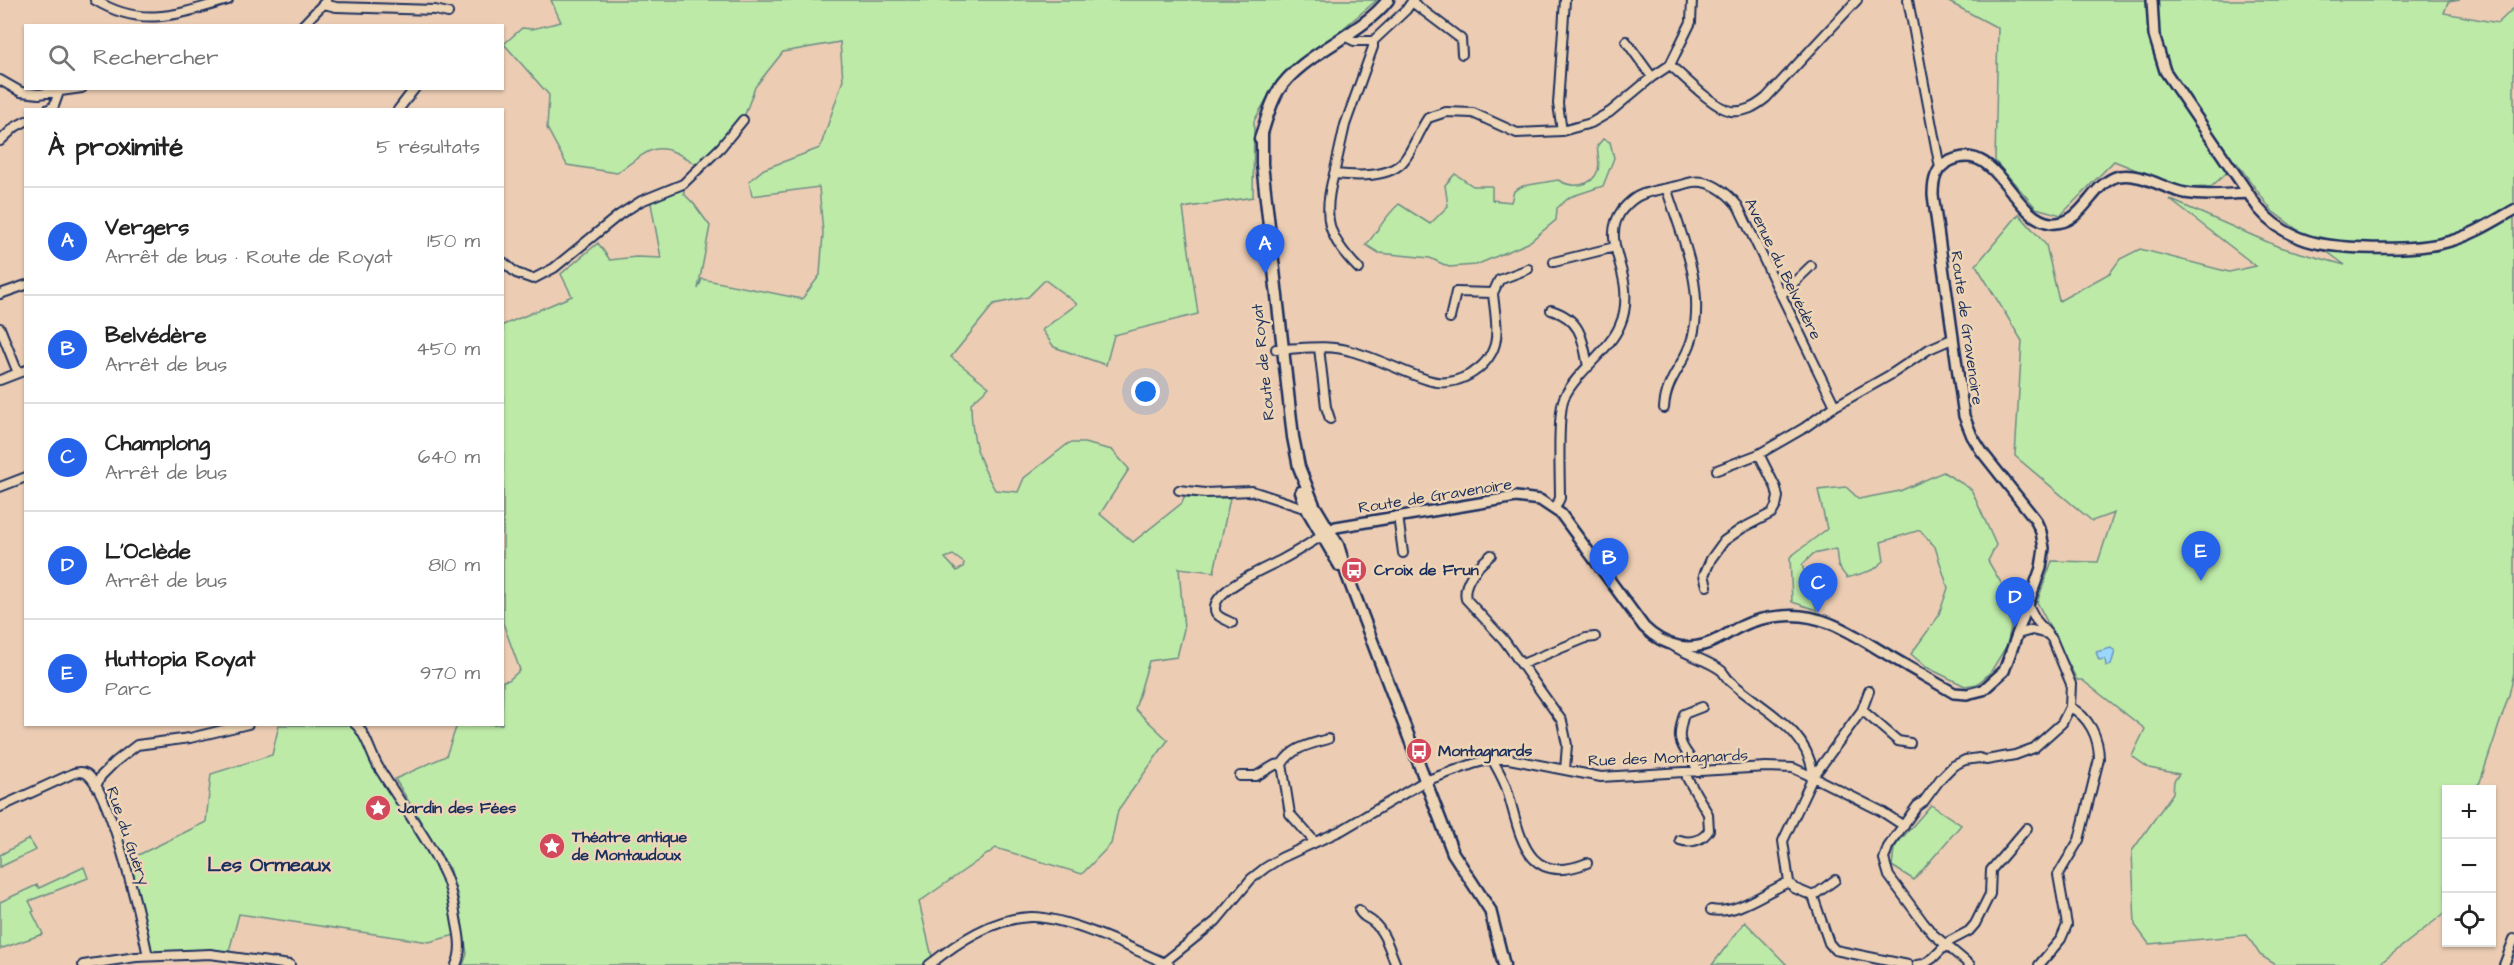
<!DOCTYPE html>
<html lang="fr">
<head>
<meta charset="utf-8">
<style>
  :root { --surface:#fff; --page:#f6f6f6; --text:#222; --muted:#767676; --line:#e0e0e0; --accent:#2563eb }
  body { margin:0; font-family:"Architects Daughter",sans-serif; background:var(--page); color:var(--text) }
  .controls { position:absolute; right:18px; bottom:18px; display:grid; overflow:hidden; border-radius:0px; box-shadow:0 2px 4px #0004 }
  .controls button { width:54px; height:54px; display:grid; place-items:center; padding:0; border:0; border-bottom:2px solid var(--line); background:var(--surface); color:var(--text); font:30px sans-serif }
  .you { position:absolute; left:1146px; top:392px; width:21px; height:21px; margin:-15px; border:4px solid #fff; border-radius:50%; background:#1a73e8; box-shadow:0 0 0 9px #1a73e833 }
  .badge { display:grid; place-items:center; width:39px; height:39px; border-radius:50%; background:var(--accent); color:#fff; font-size:20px; font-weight:700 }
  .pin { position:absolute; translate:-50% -50px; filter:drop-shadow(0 2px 3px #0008) }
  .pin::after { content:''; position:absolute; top:32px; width:21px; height:18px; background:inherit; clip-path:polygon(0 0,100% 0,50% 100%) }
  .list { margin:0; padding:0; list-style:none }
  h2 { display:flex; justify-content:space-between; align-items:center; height:78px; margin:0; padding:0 24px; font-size:26px }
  h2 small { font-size:20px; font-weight:400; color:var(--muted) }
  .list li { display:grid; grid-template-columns:39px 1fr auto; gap:18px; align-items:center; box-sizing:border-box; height:108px; padding:0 24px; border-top:2px solid var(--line) }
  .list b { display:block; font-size:22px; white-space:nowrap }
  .list p { margin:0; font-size:20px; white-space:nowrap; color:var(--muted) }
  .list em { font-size:20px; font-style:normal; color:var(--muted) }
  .icon { flex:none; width:33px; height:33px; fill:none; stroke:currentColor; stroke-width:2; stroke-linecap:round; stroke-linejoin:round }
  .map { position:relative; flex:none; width:2514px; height:965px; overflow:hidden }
  .search { position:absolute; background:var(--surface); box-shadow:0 2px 4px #0004; left:24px; top:24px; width:480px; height:66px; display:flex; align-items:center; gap:15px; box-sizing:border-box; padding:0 21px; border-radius:0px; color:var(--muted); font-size:22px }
  .panel { position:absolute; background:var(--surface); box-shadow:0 2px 4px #0004; left:24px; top:108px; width:480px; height:618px; border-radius:0px }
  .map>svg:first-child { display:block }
  .green { fill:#beeaa8; stroke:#6c8c83; stroke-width:1.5; fill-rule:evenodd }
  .water { fill:#9bd8fc; stroke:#6894bd; stroke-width:1.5 }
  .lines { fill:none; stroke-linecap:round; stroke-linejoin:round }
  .stream { stroke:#6894bd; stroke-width:2 }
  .minor-casing { stroke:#1b2f5e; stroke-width:12 }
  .tertiary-casing { stroke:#1b2f5e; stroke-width:14 }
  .secondary-casing { stroke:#1b2f5e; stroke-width:15 }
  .minor { stroke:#eed5b6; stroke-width:8 }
  .tertiary { stroke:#eed5b6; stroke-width:9 }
  .secondary { stroke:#eed5b6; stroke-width:10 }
  .labels { text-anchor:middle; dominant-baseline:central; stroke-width:5; stroke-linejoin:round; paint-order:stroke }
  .street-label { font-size:16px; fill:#1b2f5e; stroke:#eed5b6 }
  .poi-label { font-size:16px; font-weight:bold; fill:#1b2f5e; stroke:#eed5b6; text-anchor:start }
  .quarter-label { font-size:20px; font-weight:bold; fill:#1b2f5e; stroke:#eed5b6 }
</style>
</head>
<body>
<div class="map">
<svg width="2514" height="965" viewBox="0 0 2514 965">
  <rect width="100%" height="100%" fill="#eccdb3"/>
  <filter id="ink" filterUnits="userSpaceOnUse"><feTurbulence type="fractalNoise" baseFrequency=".0167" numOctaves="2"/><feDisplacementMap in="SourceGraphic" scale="12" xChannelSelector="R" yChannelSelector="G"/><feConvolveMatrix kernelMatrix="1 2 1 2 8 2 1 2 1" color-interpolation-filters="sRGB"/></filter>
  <g filter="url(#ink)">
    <!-- green -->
    <path class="green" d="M 551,0 L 1377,0 L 1274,86 L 1254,121 L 1253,197 L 1183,208 L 1198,314 L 1114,335 L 1106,365 L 1054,347 L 1042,330 L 1077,304 L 1045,280 L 1028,297 L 994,304 L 951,357 L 989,387 L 971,403 C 971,437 978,460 995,490 L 1018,492 L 1024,478 L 1069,443 L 1084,443 L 1112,450 L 1129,469 L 1100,514 L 1133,542 L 1182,503 L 1184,497 L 1230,498 L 1214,572 L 1179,568 L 1184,629 L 1177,657 L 1149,661 L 1135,709 L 1168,740 L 1118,810 L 1111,844 L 1082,874 L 996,848 L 919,902 L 933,961 L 927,965 L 463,965 L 467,954 L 458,897 L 449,868 L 395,779 L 446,756 L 457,725 L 502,724 L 503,681 L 509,680 L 520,670 L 503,623 L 503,325 L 572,296 L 561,274 L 598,243 L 610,260 L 636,257 L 661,258 L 650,198 L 683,184 L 684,194 L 694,204 L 710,226 L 698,289 L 702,279 L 802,299 L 820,275 L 823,233 L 819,187 L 752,196 L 749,181 L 764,169 L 820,148 L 843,80 L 840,42 L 783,52 L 755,87 L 743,120 L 700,167 C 658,139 655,145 617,173 L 567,165 L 547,128 L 549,95 L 504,44 L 522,28 L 532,29 L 561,22 ZM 953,555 L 964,563 L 963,567 L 957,571 L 945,558 Z
      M 1945,0 L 2460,0 L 2448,2 L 2444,13 L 2498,23 L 2514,8 L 2514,673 L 2509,695 L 2480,782 L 2474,789 L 2446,790 L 2446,822 L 2445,824 L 2446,831 L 2446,912 L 2378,965 L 2276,965 L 2260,955 L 2247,935 L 2149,944 L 2135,925 L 2132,851 L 2173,793 L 2174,781 L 2179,774 L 2149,768 L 2132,756 L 2145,729 L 2082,680 L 2077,680 L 2037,602 L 2052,561 L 2098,562 L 2114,513 L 2092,521 L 2015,456 L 2022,341 L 1976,265 L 2019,214 L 2046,245 L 2059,301 L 2110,273 L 2120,259 L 2140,249 L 2229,272 L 2256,266 L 2169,199 L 2279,247 L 2345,265 L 2272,211 L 2237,163 L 2211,187 L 2181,188 L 2114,161 L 2061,215 L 2036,208 L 1995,161 L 1998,28 Z
      M 1603,139 L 1610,142 L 1614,158 L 1603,186 L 1570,197 L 1557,208 L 1556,220 L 1528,243 L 1476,265 L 1449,267 L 1430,258 L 1379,253 L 1366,245 C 1378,231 1385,216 1399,204 L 1430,224 L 1448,206 L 1445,185 L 1455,174 L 1473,186 L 1492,186 L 1492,200 L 1511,202 L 1514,191 L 1523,186 L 1558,180 C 1571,188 1592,188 1598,170 C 1600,163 1598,154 1597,146 Z
      M 1943,472 L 1971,489 L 1996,545 L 1988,561 L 2004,588 L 2018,594 L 2007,645 L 1990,673 L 1977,684 L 1965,686 L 1926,667 L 1911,654 L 1938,617 L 1948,588 L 1935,547 L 1920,530 L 1881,542 L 1884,561 L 1873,570 L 1847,578 L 1838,566 L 1836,549 L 1813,554 L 1802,565 L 1817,610 L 1792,602 L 1790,557 L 1827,529 L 1818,490 L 1846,487 L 1859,499 L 1900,491 Z
      M 279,725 L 355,725 L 444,873 L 459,934 L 429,942 L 239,914 L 228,955 L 148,956 L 124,862 L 206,822 L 211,774 L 272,755 Z
      M 1931,805 L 1961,825 L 1914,880 L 1892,866 L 1894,849 L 1897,844 Z
      M 29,839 L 36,850 L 0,867 L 0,855 Z
      M 84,867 L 88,878 L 29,901 L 34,911 L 32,912 L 43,934 L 0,949 L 0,902 L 37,885 L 39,888 Z
      M 1745,922 L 1787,965 L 1712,965 Z"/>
    <!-- water -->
    <path class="water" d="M 2111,648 L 2115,651 L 2111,665 L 2106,666 L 2105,659 L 2099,660 L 2096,652 Z"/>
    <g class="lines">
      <!-- stream -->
      <path class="stream" d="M 2512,958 L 2514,958"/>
      <!-- minor casing -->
      <g class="minor-casing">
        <path id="minor" d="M 95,0 C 142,29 179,14 228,0
          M 1413,0 L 1406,10 L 1373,41 L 1373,47 L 1345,125 L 1334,174 C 1355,176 1391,179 1405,159 C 1414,147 1419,131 1428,118 L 1446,112 L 1473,113 L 1517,133 L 1562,131 L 1591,123 L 1610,112 L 1652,77 L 1670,65 L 1691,22 L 1692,0
          M 1908,0 L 1940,168
          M 1412,2 L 1461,39 L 1462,54
          M 324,4 L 336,7 L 435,10 L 448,13
          M 302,26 L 326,1
          M 1346,37 L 1354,41 L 1373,41
          M 1626,41 L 1652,77
          M 1670,65 C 1684,77 1714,108 1731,111 C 1745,113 1756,106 1766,98 L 1857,0
          M 0,80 L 21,92 L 39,94 L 82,88
          M 47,110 L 54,106 L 59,92
          M 398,110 L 415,88
          M 1562,131 L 1558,104 L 1565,0
          M 0,141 L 15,127 L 26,121
          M 1334,174 C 1322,217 1327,237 1359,269
          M 502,261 L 516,273 L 533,279 L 554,268 L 619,215 L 641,201 L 683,184 L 721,147 L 743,120
          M 1554,262 L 1615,247
          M 0,294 L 26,285
          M 1781,295 L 1811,266
          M 1551,310 C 1581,319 1583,339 1588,367
          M 1450,318 L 1456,292 L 1493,293 L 1499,280 L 1528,269
          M 0,328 L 18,373
          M 1319,348 L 1326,407 L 1330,419
          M 1276,349 C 1300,349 1327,344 1350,351 C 1378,358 1402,372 1428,380 C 1454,389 1488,370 1495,344 C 1499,329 1494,308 1493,293
          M 0,380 L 26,370
          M 1664,408 C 1666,378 1684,366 1692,339 C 1706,289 1682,237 1667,190
          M 1717,470 L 1759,454 L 1804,428 L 1835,406 L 1890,375 L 1929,349 L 1952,339
          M 0,487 L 26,477
          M 1179,490 L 1205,493 L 1252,491 L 1301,507 L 1310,507
          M 1555,509 L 1560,498 C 1560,476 1557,415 1564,398 C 1575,373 1610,350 1620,325 C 1625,314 1626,301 1625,289 C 1623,261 1603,236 1622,210 C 1628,203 1634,197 1643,194 C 1657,189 1673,188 1688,183 C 1708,177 1727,192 1738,206 L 1835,406
          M 1398,516 L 1403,553
          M 1491,555 C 1479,565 1462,582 1466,599 L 1504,640 L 1562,721 L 1567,745 L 1565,770
          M 1707,586 L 1704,575 L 1711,559 L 1724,541 L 1741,529 L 1772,513 L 1776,506 L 1778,497 L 1776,488 L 1759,454
          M 1232,623 C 1227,620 1219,618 1216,613 C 1206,592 1268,567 1281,560 C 1295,553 1308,544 1322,536
          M 2018,634 L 2032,630 L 2047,634
          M 1673,646 C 1687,655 1710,661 1722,671 C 1725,675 1727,679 1731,682 C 1762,710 1810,729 1813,777
          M 1522,664 L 1586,638 L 1595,637
          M 1862,710 L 1898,741 L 1910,743
          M 355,724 C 366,732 371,756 379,768 C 400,803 428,838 445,875 C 452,891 454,907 457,924 C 460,938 462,952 456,965
          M 1492,759 C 1498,770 1505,781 1508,793 C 1521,837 1526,887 1587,863
          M 1698,772 C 1695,760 1681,750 1680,738 C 1679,731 1682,721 1684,714 L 1702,707
          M 1240,776 L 1256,776 L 1275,765 L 1282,764
          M 96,786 L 101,776 L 115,762 L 137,745 L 190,738 L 248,724
          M 0,807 L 74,773 C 79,772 82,771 87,774 C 111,792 141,922 148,956
          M 1680,840 C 1691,844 1703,840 1709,830 L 1708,814 L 1687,778 L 1687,773
          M 1315,842 L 1290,814 L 1282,764 C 1293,747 1308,745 1328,739
          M 1835,880 L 1813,896 L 1829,943 L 1835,950 L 1908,965
          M 1789,882 L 1794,888 L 1813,896
          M 1359,910 C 1363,918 1367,917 1373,922 C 1385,932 1390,951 1396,965
          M 1711,910 C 1737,915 1765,892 1789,882 L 1783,841 L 1813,777 L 1862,710 L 1869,691
          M 83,965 L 136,957 L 210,954 L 290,965
          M 929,965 C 958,942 993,918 1031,917 C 1066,916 1136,950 1169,965
          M 1161,965 L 1216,921 L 1251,879 L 1265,868 L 1281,858 L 1342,830 L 1425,781 L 1473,764 L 1492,759 L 1509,759 L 1601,777 L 1766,767 L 1793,768 L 1813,777 L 1881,811 L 1904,826
          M 1917,965 L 1924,964 L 1933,958 L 1950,941 L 1969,931 L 1975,924 L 1990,894 L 1991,870 L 2027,828
          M 1970,965 L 1933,934 L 1923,922 L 1889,876 L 1884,859 L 1888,847 L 1917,806 L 1924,801 L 1941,778 L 1953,766 L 1965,760 L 1979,758 L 1986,760 L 2015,755 L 2034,748 L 2062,723 L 2070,707 L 2071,684 L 2052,639 L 2036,620 L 2028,605
          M 2039,965 L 2061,939 L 2067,925 L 2058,875 L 2079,840 L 2099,759 C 2099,737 2089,717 2070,707
          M 2504,965 L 2514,939"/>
      </g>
      <!-- tertiary casing -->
      <g class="tertiary-casing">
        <path id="tertiary" d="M 2152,0 L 2154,35 L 2165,71 L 2259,209 C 2270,222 2284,232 2300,238 C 2331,251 2415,251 2447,242 C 2471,236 2493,222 2514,210
          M 1325,533 L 1336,527 L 1516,497 L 1540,500 L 1561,514 L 1644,627 C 1665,648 1692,653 1718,639 C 1727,635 1734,629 1742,626 C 1754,620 1769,617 1782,616 C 1821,612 1851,633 1883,652 C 1906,666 1930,679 1954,693 L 1967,694 L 1983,690 L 2004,671 L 2041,568 L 2044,548 L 2041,532 L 2035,519 L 1982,452 L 1972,436 L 1964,416 L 1933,195 C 1933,180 1936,167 1950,161 C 1998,138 2012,219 2051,223 C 2084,226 2090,183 2119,176 C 2141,172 2164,189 2185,193 C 2206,197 2227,194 2248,193"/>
      </g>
      <!-- secondary casing -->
      <g class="secondary-casing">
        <path id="secondary" d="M 1262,132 L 1262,164 L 1293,437 L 1299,467 L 1314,505 L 1338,545 L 1347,575 L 1453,853 L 1490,910 L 1504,965
          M 1260,139 C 1266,122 1269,106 1278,91 C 1301,54 1360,36 1388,0
          M 1301,492 L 1308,511 L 1340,566"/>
      </g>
      <!-- minor -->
      <use href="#minor" class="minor"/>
      <!-- tertiary -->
      <use href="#tertiary" class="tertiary"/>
      <!-- secondary -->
      <use href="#secondary" class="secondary"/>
    </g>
  </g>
  <!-- icons -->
  <defs>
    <g id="bus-disc" transform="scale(1.35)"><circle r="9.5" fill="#d1495b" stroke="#eed5b6"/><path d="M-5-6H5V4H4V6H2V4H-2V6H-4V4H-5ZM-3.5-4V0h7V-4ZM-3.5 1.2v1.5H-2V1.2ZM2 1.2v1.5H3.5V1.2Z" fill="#fff"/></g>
    <g id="sight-disc" transform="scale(1.35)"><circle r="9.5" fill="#d1495b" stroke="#eed5b6"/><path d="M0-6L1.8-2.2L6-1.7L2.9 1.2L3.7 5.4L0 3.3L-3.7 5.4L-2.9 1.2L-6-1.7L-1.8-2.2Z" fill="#fff"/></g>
  </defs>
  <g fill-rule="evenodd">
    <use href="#bus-disc" x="1354" y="570"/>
    <use href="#bus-disc" x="1419" y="751"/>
    <use href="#sight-disc" x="378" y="808"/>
    <use href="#sight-disc" x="552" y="846"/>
  </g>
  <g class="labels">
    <!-- street labels -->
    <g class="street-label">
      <text transform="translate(1783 269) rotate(64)">Avenue du Belvédère</text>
      <text transform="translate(1967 328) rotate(82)">Route de Gravenoire</text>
      <text transform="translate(1263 362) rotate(-96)">Route de Royat</text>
      <text transform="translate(1435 496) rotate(-9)">Route de Gravenoire</text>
      <text transform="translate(1668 758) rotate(-2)">Rue des Montagnards</text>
      <text transform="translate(128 836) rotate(71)">Rue du Guéry</text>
    </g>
    <!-- poi labels -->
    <g class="poi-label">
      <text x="1374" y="570">Croix de Frun</text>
      <text x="1438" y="751">Montagnards</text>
      <text x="398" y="808">Jardin des Fées</text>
      <text x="572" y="837">Théatre antique<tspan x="572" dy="18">de Montaudoux</tspan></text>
    </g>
    <!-- quarter labels -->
    <g class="quarter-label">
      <text x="269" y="865">Les Ormeaux</text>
    </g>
  </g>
</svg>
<div class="controls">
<button>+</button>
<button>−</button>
<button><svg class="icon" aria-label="locate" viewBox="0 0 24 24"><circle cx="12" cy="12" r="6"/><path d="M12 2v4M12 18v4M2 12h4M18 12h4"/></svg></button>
</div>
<div class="you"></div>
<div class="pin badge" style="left:1265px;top:274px">A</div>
<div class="pin badge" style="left:1609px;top:588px">B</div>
<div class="pin badge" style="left:1818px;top:613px">C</div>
<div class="pin badge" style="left:2015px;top:627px">D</div>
<div class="pin badge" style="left:2201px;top:581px">E</div>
<div class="search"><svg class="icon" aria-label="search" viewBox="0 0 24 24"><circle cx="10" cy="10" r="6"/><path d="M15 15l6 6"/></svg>Rechercher</div>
<section class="panel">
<h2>À proximité<small>5 résultats</small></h2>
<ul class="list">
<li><span class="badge">A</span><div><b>Vergers</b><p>Arrêt de bus · Route de Royat</p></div><em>150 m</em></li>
<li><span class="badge">B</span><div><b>Belvédère</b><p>Arrêt de bus</p></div><em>450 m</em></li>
<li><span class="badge">C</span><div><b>Champlong</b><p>Arrêt de bus</p></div><em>640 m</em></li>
<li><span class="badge">D</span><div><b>L'Oclède</b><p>Arrêt de bus</p></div><em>810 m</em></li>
<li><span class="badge">E</span><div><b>Huttopia Royat</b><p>Parc</p></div><em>970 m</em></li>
</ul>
</section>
</div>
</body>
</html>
